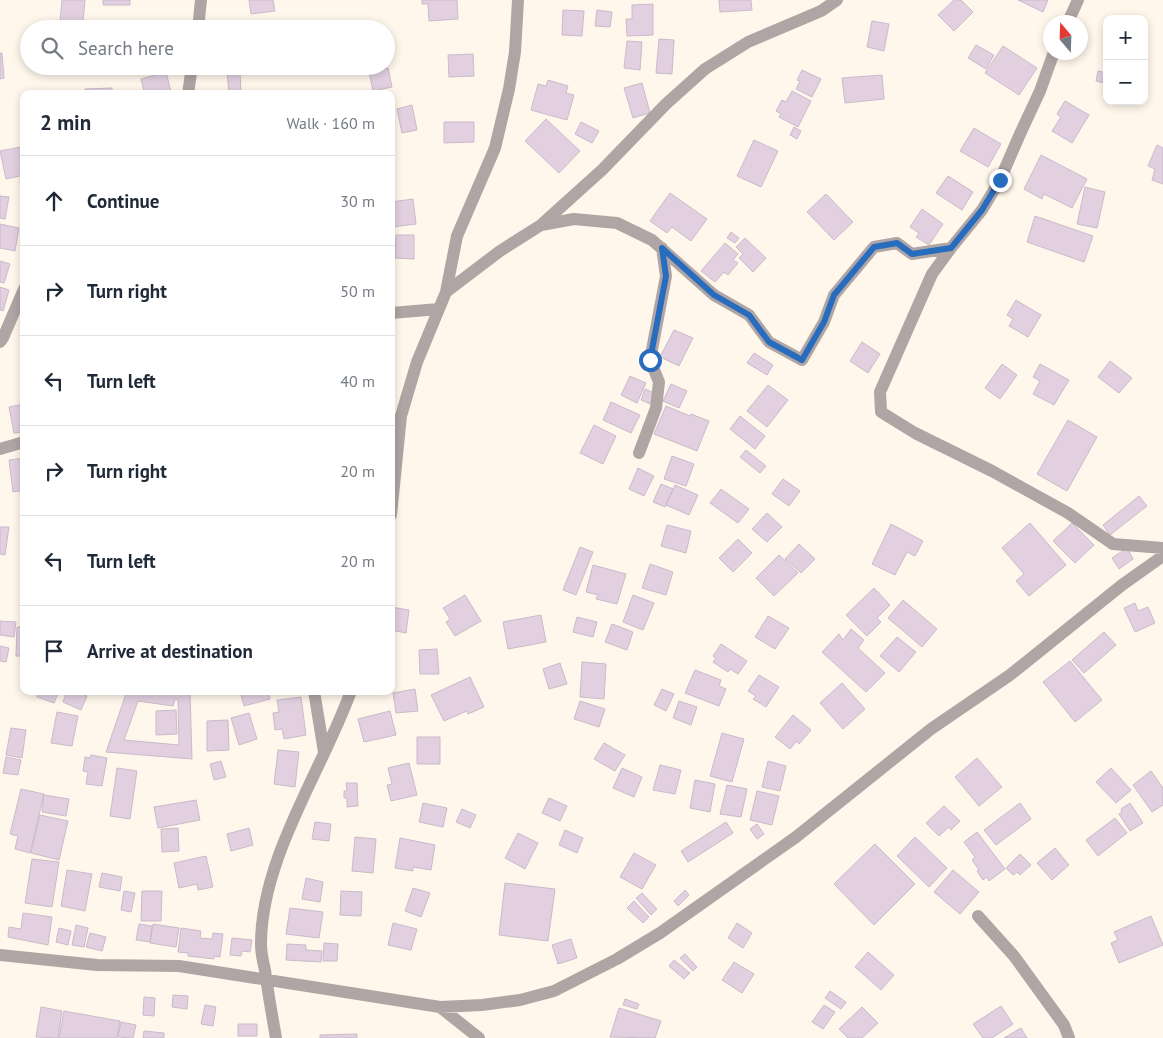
<!DOCTYPE html>
<html lang="en">
<head>
<meta charset="utf-8">
<style>
  :root { --surface:#fff; --page:#f2f2f3; --text:#1f2937; --muted:#747a83; --line:#e0e1e3 }
  body { margin:0; font-family:"PT Sans",sans-serif; background:var(--page); color:var(--text) }
  .controls { position:absolute; right:15px; top:15px; display:grid; overflow:hidden; border-radius:10px; box-shadow:0 2px 8px #0003 }
  .controls button { width:45px; height:45px; display:grid; place-items:center; padding:0; border:0; border-bottom:1px solid var(--line); background:var(--surface); color:var(--text); font:25px sans-serif }
  .compass { position:absolute; left:1043px; top:15px; width:45px; height:45px; border-radius:50%; background:var(--surface); box-shadow:0 2px 8px #0003; rotate:341deg }
  .stop { position:absolute; width:15px; height:15px; margin:-11px; border:4px solid #286cbd; border-radius:50%; background:#fff }
  .stop.end { background:#286cbd; border-color:#fff; box-shadow:0 1px 5px #0008 }
  .list { margin:0; padding:0; list-style:none }
  h2 { display:flex; justify-content:space-between; align-items:center; height:65px; margin:0; padding:0 20px; font-size:21px }
  h2 small { font-size:16px; font-weight:400; color:var(--muted) }
  .list li { display:grid; grid-template-columns:32px 1fr auto; gap:15px; align-items:center; box-sizing:border-box; height:90px; padding:0 20px; border-top:1px solid var(--line) }
  .list b { display:block; font-size:19px; white-space:nowrap }
  .list em { font-size:16px; font-style:normal; color:var(--muted) }
  .icon { flex:none; width:28px; height:28px; fill:none; stroke:currentColor; stroke-width:2; stroke-linecap:round; stroke-linejoin:round }
  .map { position:relative; flex:none; width:1163px; height:1038px; overflow:hidden }
  .search { position:absolute; background:var(--surface); box-shadow:0 2px 8px #0003; left:20px; top:20px; width:375px; height:55px; display:flex; align-items:center; gap:12px; box-sizing:border-box; padding:0 18px; border-radius:28px; color:var(--muted); font-size:19px }
  .panel { position:absolute; background:var(--surface); box-shadow:0 2px 8px #0003; left:20px; top:90px; width:375px; height:605px; border-radius:10px }
  .map>svg:first-child { display:block }
  .building { fill:#e2d0e1; stroke:#cbbaca; fill-rule:evenodd }
  .lines { fill:none; stroke-linecap:round; stroke-linejoin:round }
  .minor { stroke:#b0a5a5; stroke-width:12 }
  .route { stroke:#286cbd; stroke-width:6 }
</style>
</head>
<body>
<div class="map">
<svg width="1163" height="1038" viewBox="0 0 1163 1038">
  <rect width="100%" height="100%" fill="#fff7eb"/>
  <!-- building -->
  <path class="building" d="M 62,0 L 85,0 L 83,22 L 60,21 Z
    M 103,0 L 130,0 L 130,5 L 103,5 Z
    M 249,0 L 273,0 L 275,11 L 251,14 Z
    M 422,0 L 457,0 L 458,19 L 429,21 L 428,4 L 422,4 Z
    M 719,0 L 751,0 L 752,10 L 720,12 Z
    M 954,0 L 961,0 L 973,12 L 954,31 L 938,15 Z
    M 1018,0 L 1048,0 L 1043,12 Z
    M 653,4 L 653,35 L 627,36 L 626,19 L 632,19 L 632,5 Z
    M 563,10 L 584,11 L 582,36 L 562,35 Z
    M 597,10 L 612,12 L 610,27 L 595,26 Z
    M 872,21 L 889,24 L 884,51 L 867,47 Z
    M 659,39 L 674,40 L 672,74 L 656,73 Z
    M 627,41 L 642,42 L 640,70 L 624,68 Z
    M 976,45 L 994,55 L 986,69 L 968,58 Z
    M 1003,46 L 1037,68 L 1019,95 L 985,73 Z
    M 0,53 L 2,53 L 4,78 L 0,79 Z
    M 473,54 L 474,76 L 449,77 L 448,55 Z
    M 388,68 L 392,87 L 373,91 L 369,72 Z
    M 802,70 L 821,79 L 812,97 L 796,89 L 800,81 L 797,80 Z
    M 227,71 L 240,71 L 241,94 L 229,94 Z
    M 1098,71 L 1107,73 L 1105,83 L 1096,81 Z
    M 166,72 L 171,92 L 163,94 L 145,94 L 141,79 Z
    M 882,75 L 884,99 L 845,103 L 842,78 Z
    M 548,80 L 568,86 L 566,93 L 574,95 L 567,120 L 531,110 L 538,84 L 546,86 Z
    M 642,83 L 650,113 L 633,118 L 624,88 Z
    M 112,88 L 112,94 L 85,94 L 85,89 Z
    M 792,91 L 811,101 L 798,127 L 779,117 L 781,114 L 776,111 L 782,100 L 786,102 Z
    M 1065,101 L 1089,115 L 1072,143 L 1052,131 L 1061,117 L 1057,114 Z
    M 412,105 L 417,130 L 402,133 L 397,109 Z
    M 546,119 L 580,151 L 559,173 L 525,141 Z
    M 444,122 L 474,122 L 474,142 L 444,143 Z
    M 581,122 L 599,131 L 592,143 L 575,134 Z
    M 794,127 L 801,131 L 797,139 L 790,135 Z
    M 974,128 L 1001,144 L 988,167 L 960,151 Z
    M 754,140 L 778,151 L 761,187 L 737,176 Z
    M 1157,145 L 1163,148 L 1163,184 L 1152,180 L 1155,169 L 1148,166 Z
    M 21,147 L 24,158 L 24,175 L 6,179 L 0,151 Z
    M 1041,155 L 1087,179 L 1072,208 L 1044,194 L 1042,199 L 1024,189 Z
    M 948,176 L 973,192 L 962,210 L 936,193 Z
    M 1085,187 L 1105,192 L 1097,228 L 1077,224 Z
    M 670,193 L 707,219 L 691,241 L 672,227 L 667,233 L 650,221 Z
    M 826,194 L 853,222 L 834,240 L 807,212 Z
    M 0,196 L 9,197 L 5,219 L 0,218 Z
    M 413,199 L 416,224 L 392,227 L 391,202 Z
    M 922,209 L 943,224 L 929,245 L 916,237 L 919,233 L 910,227 Z
    M 1035,216 L 1093,236 L 1084,262 L 1027,242 Z
    M 0,224 L 19,228 L 15,251 L 0,248 Z
    M 731,232 L 739,238 L 735,243 L 727,238 Z
    M 396,235 L 414,235 L 414,259 L 395,258 Z
    M 745,238 L 766,258 L 753,272 L 739,258 L 743,254 L 736,247 Z
    M 725,243 L 738,254 L 733,260 L 738,263 L 728,275 L 724,272 L 715,282 L 701,271 Z
    M 0,261 L 10,264 L 4,283 L 0,282 Z
    M 0,287 L 9,290 L 3,311 L 0,310 Z
    M 1016,300 L 1041,315 L 1028,337 L 1009,326 L 1013,319 L 1007,315 Z
    M 674,330 L 693,338 L 679,366 L 660,357 Z
    M 862,342 L 880,354 L 868,373 L 850,361 Z
    M 754,353 L 773,365 L 767,375 L 747,363 Z
    M 1110,361 L 1132,378 L 1119,393 L 1098,377 Z
    M 1002,364 L 1017,375 L 1000,399 L 985,388 Z
    M 1040,364 L 1069,380 L 1054,405 L 1033,394 L 1040,381 L 1033,377 Z
    M 630,376 L 646,383 L 637,403 L 621,395 Z
    M 671,384 L 687,391 L 679,408 L 663,401 Z
    M 768,385 L 788,400 L 767,427 L 747,411 Z
    M 645,389 L 654,393 L 650,404 L 641,400 Z
    M 611,402 L 640,415 L 631,433 L 603,420 Z
    M 24,404 L 24,432 L 14,433 L 9,407 Z
    M 666,406 L 690,416 L 691,414 L 709,421 L 697,451 L 654,434 Z
    M 740,416 L 765,436 L 755,449 L 730,429 Z
    M 1068,420 L 1097,437 L 1067,491 L 1037,474 Z
    M 594,425 L 616,436 L 603,464 L 580,453 Z
    M 746,450 L 766,466 L 760,473 L 740,457 Z
    M 672,456 L 694,464 L 686,486 L 664,479 Z
    M 24,458 L 24,490 L 13,492 L 9,460 Z
    M 638,468 L 654,476 L 644,496 L 629,489 Z
    M 783,479 L 800,491 L 789,506 L 772,494 Z
    M 661,484 L 673,489 L 665,507 L 653,502 Z
    M 675,485 L 698,495 L 689,515 L 666,505 Z
    M 721,489 L 749,509 L 738,523 L 710,503 Z
    M 1139,496 L 1147,506 L 1110,535 L 1103,525 Z
    M 767,513 L 782,527 L 767,542 L 752,529 Z
    M 1030,523 L 1066,565 L 1029,596 L 1016,581 L 1024,574 L 1002,548 Z
    M 1072,523 L 1094,545 L 1075,563 L 1053,541 Z
    M 891,524 L 923,541 L 915,556 L 907,552 L 895,575 L 872,564 Z
    M 667,525 L 691,531 L 686,553 L 661,546 Z
    M 0,527 L 9,527 L 5,555 L 0,554 Z
    M 738,539 L 752,553 L 733,572 L 719,558 Z
    M 799,544 L 815,559 L 801,573 L 785,559 Z
    M 580,547 L 593,552 L 576,595 L 563,590 Z
    M 1127,548 L 1133,559 L 1119,569 L 1112,558 Z
    M 779,555 L 798,573 L 774,596 L 756,578 Z
    M 650,564 L 673,572 L 666,595 L 642,588 Z
    M 593,565 L 626,574 L 617,604 L 596,599 L 598,595 L 586,592 Z
    M 874,588 L 890,605 L 877,618 L 881,622 L 867,636 L 846,615 Z
    M 465,595 L 481,621 L 455,636 L 446,622 L 450,619 L 443,608 Z
    M 633,595 L 654,603 L 643,630 L 623,622 Z
    M 903,600 L 937,629 L 922,647 L 888,618 Z
    M 1135,603 L 1138,611 L 1148,607 L 1155,623 L 1135,632 L 1124,608 Z
    M 391,607 L 409,610 L 406,633 L 391,630 Z
    M 541,615 L 546,642 L 508,649 L 503,622 Z
    M 768,616 L 789,628 L 775,649 L 755,637 Z
    M 577,617 L 597,622 L 593,637 L 573,632 Z
    M 0,621 L 16,622 L 14,637 L 0,635 Z
    M 612,624 L 633,632 L 627,650 L 605,642 Z
    M 17,627 L 24,627 L 24,656 L 16,656 Z
    M 851,629 L 864,640 L 858,648 L 885,673 L 866,692 L 822,652 L 839,634 L 843,640 Z
    M 1104,632 L 1116,645 L 1084,673 L 1072,660 Z
    M 897,637 L 916,652 L 899,672 L 880,656 Z
    M 721,644 L 747,661 L 738,674 L 730,669 L 728,672 L 713,662 L 716,658 L 713,656 Z
    M 0,646 L 9,648 L 6,662 L 0,661 Z
    M 437,649 L 439,674 L 420,674 L 419,650 Z
    M 1070,661 L 1102,700 L 1075,722 L 1043,682 Z
    M 582,662 L 606,664 L 604,699 L 580,697 Z
    M 560,663 L 567,684 L 549,689 L 543,669 Z
    M 695,670 L 721,680 L 719,686 L 726,689 L 719,706 L 685,693 Z
    M 759,675 L 779,687 L 766,707 L 753,699 L 756,696 L 748,691 Z
    M 470,677 L 484,707 L 468,714 L 467,711 L 444,721 L 431,695 Z
    M 842,683 L 865,709 L 843,729 L 820,703 Z
    M 415,689 L 418,711 L 396,713 L 393,693 Z
    M 662,689 L 674,694 L 666,711 L 654,705 Z
    M 39,691 L 59,691 L 54,703 L 37,697 Z
    M 67,691 L 77,691 L 87,696 L 81,710 L 63,702 Z
    M 127,691 L 176,691 L 190,693 L 192,759 L 106,752 ZM 175,699 L 178,700 L 179,745 L 124,740 L 138,701 L 173,706 Z
    M 240,691 L 268,691 L 270,699 L 244,706 Z
    M 301,697 L 306,735 L 284,739 L 282,729 L 275,730 L 273,713 L 279,712 L 277,700 Z
    M 580,701 L 605,709 L 599,727 L 574,719 Z
    M 679,701 L 697,707 L 691,725 L 673,718 Z
    M 176,710 L 177,734 L 156,735 L 156,711 Z
    M 390,711 L 396,735 L 364,742 L 358,719 Z
    M 57,712 L 78,716 L 72,746 L 51,743 Z
    M 249,713 L 257,739 L 239,745 L 231,718 Z
    M 793,715 L 811,730 L 799,744 L 797,741 L 790,749 L 775,737 Z
    M 228,720 L 229,750 L 207,751 L 207,721 Z
    M 11,728 L 26,730 L 22,758 L 6,755 Z
    M 722,733 L 744,739 L 732,782 L 710,776 Z
    M 417,737 L 440,737 L 440,764 L 417,764 Z
    M 604,743 L 625,755 L 615,771 L 594,759 Z
    M 278,750 L 299,752 L 295,787 L 274,784 Z
    M 91,755 L 107,758 L 102,786 L 86,784 L 88,772 L 83,771 L 85,757 L 90,758 Z
    M 6,757 L 21,760 L 18,775 L 3,773 Z
    M 977,758 L 1002,787 L 979,806 L 955,777 Z
    M 221,761 L 226,777 L 214,780 L 210,764 Z
    M 768,761 L 786,766 L 780,791 L 762,787 Z
    M 409,763 L 417,795 L 391,801 L 387,785 L 392,784 L 388,768 Z
    M 660,765 L 681,770 L 675,794 L 653,790 Z
    M 117,768 L 137,771 L 130,819 L 110,816 Z
    M 622,768 L 642,777 L 634,797 L 613,788 Z
    M 1111,768 L 1131,790 L 1116,803 L 1096,782 Z
    M 1151,771 L 1163,788 L 1163,805 L 1152,812 L 1133,785 Z
    M 695,780 L 715,784 L 710,812 L 690,808 Z
    M 346,783 L 357,783 L 358,806 L 347,807 L 347,798 L 344,798 L 344,791 L 347,791 Z
    M 727,785 L 747,789 L 741,817 L 720,814 Z
    M 21,789 L 44,794 L 30,853 L 15,849 L 18,836 L 10,834 Z
    M 757,791 L 779,796 L 772,825 L 750,820 Z
    M 44,795 L 69,799 L 66,816 L 42,812 Z
    M 549,798 L 567,806 L 560,821 L 542,813 Z
    M 196,800 L 200,820 L 158,828 L 154,807 Z
    M 423,803 L 447,808 L 443,827 L 419,822 Z
    M 1020,803 L 1031,819 L 996,845 L 984,830 Z
    M 1130,803 L 1143,823 L 1130,831 L 1119,814 L 1122,812 L 1121,809 Z
    M 944,806 L 960,821 L 951,830 L 949,827 L 939,836 L 926,823 Z
    M 462,809 L 476,815 L 470,828 L 456,822 Z
    M 40,815 L 68,821 L 59,860 L 31,853 Z
    M 1115,818 L 1127,833 L 1098,856 L 1086,840 Z
    M 315,822 L 331,824 L 329,841 L 312,839 Z
    M 726,822 L 733,833 L 688,862 L 681,851 Z
    M 757,824 L 764,834 L 757,839 L 750,829 Z
    M 178,828 L 179,851 L 162,852 L 161,829 Z
    M 249,828 L 253,845 L 231,851 L 227,834 Z
    M 565,830 L 583,838 L 577,853 L 559,845 Z
    M 977,832 L 1005,869 L 989,881 L 987,877 L 983,880 L 977,871 L 979,870 L 972,860 L 975,857 L 964,842 Z
    M 518,833 L 538,843 L 525,869 L 505,858 Z
    M 355,837 L 376,839 L 373,873 L 352,871 Z
    M 915,837 L 947,868 L 929,887 L 897,856 Z
    M 400,838 L 435,845 L 431,870 L 413,867 L 413,871 L 395,868 Z
    M 875,844 L 915,884 L 874,925 L 834,884 Z
    M 1055,848 L 1069,865 L 1052,880 L 1037,863 Z
    M 634,853 L 656,865 L 642,889 L 620,877 Z
    M 1020,854 L 1031,865 L 1020,875 L 1017,872 L 1013,875 L 1006,868 Z
    M 206,856 L 213,887 L 198,890 L 197,884 L 179,888 L 174,863 Z
    M 32,859 L 59,862 L 52,907 L 25,903 Z
    M 67,870 L 92,874 L 85,911 L 61,906 Z
    M 953,870 L 979,892 L 960,914 L 934,892 Z
    M 102,873 L 122,877 L 120,891 L 99,887 Z
    M 306,878 L 323,882 L 320,902 L 302,899 Z
    M 505,883 L 555,889 L 548,941 L 499,935 Z
    M 413,888 L 430,893 L 421,917 L 405,911 Z
    M 685,890 L 689,895 L 678,906 L 674,901 Z
    M 124,891 L 135,893 L 131,912 L 121,910 Z
    M 142,891 L 162,891 L 161,921 L 141,921 Z
    M 341,891 L 362,892 L 361,916 L 340,915 Z
    M 642,893 L 657,909 L 651,915 L 636,898 Z
    M 634,901 L 649,917 L 643,923 L 627,908 Z
    M 290,908 L 323,912 L 319,938 L 286,934 Z
    M 23,913 L 52,917 L 48,945 L 8,937 L 9,927 L 21,929 Z
    M 1151,916 L 1163,945 L 1119,963 L 1111,943 L 1118,940 L 1114,932 Z
    M 393,923 L 417,929 L 411,950 L 388,945 Z
    M 737,923 L 752,933 L 743,948 L 728,938 Z
    M 139,924 L 152,926 L 150,942 L 136,940 Z
    M 153,924 L 179,928 L 176,947 L 150,943 Z
    M 76,925 L 88,928 L 84,947 L 72,945 Z
    M 59,928 L 71,931 L 68,945 L 56,942 Z
    M 181,928 L 201,931 L 200,938 L 212,939 L 213,933 L 223,934 L 220,957 L 214,956 L 214,959 L 188,956 L 188,953 L 178,952 Z
    M 90,933 L 106,937 L 102,951 L 86,947 Z
    M 232,938 L 252,940 L 250,952 L 242,951 L 241,956 L 230,955 Z
    M 571,939 L 577,958 L 558,964 L 552,945 Z
    M 324,943 L 338,944 L 337,961 L 323,961 Z
    M 287,944 L 306,945 L 306,950 L 322,951 L 321,962 L 286,960 Z
    M 868,952 L 894,975 L 881,990 L 855,967 Z
    M 685,954 L 697,967 L 693,971 L 680,958 Z
    M 674,960 L 690,973 L 684,979 L 669,966 Z
    M 734,962 L 754,974 L 742,993 L 722,980 Z
    M 830,991 L 846,1002 L 841,1009 L 825,998 Z
    M 173,995 L 188,996 L 187,1009 L 172,1007 Z
    M 144,997 L 155,998 L 154,1016 L 143,1015 Z
    M 625,999 L 639,1004 L 637,1009 L 623,1005 Z
    M 205,1005 L 216,1007 L 213,1026 L 201,1024 Z
    M 824,1005 L 835,1012 L 823,1029 L 812,1022 Z
    M 1001,1006 L 1013,1024 L 992,1038 L 983,1038 L 973,1024 Z
    M 41,1007 L 62,1011 L 58,1038 L 36,1037 Z
    M 862,1007 L 878,1023 L 862,1038 L 848,1038 L 839,1029 Z
    M 619,1008 L 661,1021 L 655,1038 L 610,1037 Z
    M 64,1011 L 120,1021 L 117,1038 L 59,1038 Z
    M 121,1022 L 136,1025 L 133,1038 L 118,1037 Z
    M 238,1024 L 257,1024 L 257,1036 L 238,1036 Z
    M 1021,1028 L 1027,1038 L 1004,1038 Z
    M 144,1031 L 164,1033 L 164,1038 L 143,1038 Z
    M 357,1034 L 357,1038 L 320,1038 L 320,1035 Z"/>
  <g class="lines">
    <!-- minor -->
    <path class="minor" d="M 1068,22 L 1078,0
      M 198,29 L 201,0
      M 188,94 L 192,66
      M 541,225 L 574,219 L 617,223 L 652,240 L 714,295 L 749,315 L 769,342 L 802,360 L 824,322 L 834,295 L 874,247 L 897,243 L 912,254 L 951,248 L 982,210 L 1000,180 L 1020,134 L 1040,91 L 1054,52
      M 951,248 L 932,274 L 880,392 L 881,412 L 915,433 L 992,471 L 1068,513 L 1113,544 L 1163,548
      M 446,292 L 457,236 L 495,148 L 509,89 L 515,52 L 518,0
      M 391,313 L 439,309
      M 0,342 L 3,338 L 24,289
      M 0,449 L 24,442
      M 639,453 L 656,408 L 659,382 L 650,360 L 666,276 L 662,248
      M 391,515 L 401,416 L 417,362 L 446,292 L 500,251 L 541,225 L 602,170 L 666,104 L 705,69 L 748,42 L 821,11 L 837,0
      M 314,691 L 324,752
      M 978,916 L 1014,956 L 1064,1025 L 1069,1038
      M 0,955 L 97,965 L 179,966 L 440,1007 L 482,1005 L 520,1000 L 554,991 L 617,959 L 660,933 L 796,837 L 931,729 L 1010,675 L 1122,585 L 1163,556
      M 440,1007 L 479,1038
      M 276,1038 C 272,1015 268,993 265,970 C 263,962 261,953 261,944 C 261,858 322,771 351,691"/>
  </g>
  <g class="lines">
    <!-- route -->
    <path class="route" d="M 650,360 L 666,276 L 662,248 L 714,295 L 749,315 L 769,342 L 802,360 L 824,322 L 834,295 L 874,247 L 897,243 L 912,254 L 951,248 L 982,210 L 1000,180"/>
  </g>
</svg>
<div class="controls">
<button>+</button>
<button>−</button>
</div>
<svg class="compass" viewBox="-18 -18 36 36"><path d="M0-13l5 13h-10z" fill="#e53935"/><path d="M0 13l5-13h-10z" fill="#747a83"/></svg>
<div class="stop" style="left:650px;top:360px"></div>
<div class="stop end" style="left:1000px;top:180px"></div>
<div class="search"><svg class="icon" aria-label="search" viewBox="0 0 24 24"><circle cx="10" cy="10" r="6"/><path d="M15 15l6 6"/></svg>Search here</div>
<section class="panel">
<h2>2 min<small>Walk · 160 m</small></h2>
<ul class="list">
<li><svg class="icon" aria-label="ahead" viewBox="0 0 24 24"><path d="M12 20V5M6 11l6-6 6 6"/></svg><div><b>Continue</b></div><em>30 m</em></li>
<li><svg class="icon" aria-label="right" viewBox="0 0 24 24"><path d="M7 20v-9h11M14 6l5 5-5 5"/></svg><div><b>Turn right</b></div><em>50 m</em></li>
<li><svg class="icon" aria-label="left" viewBox="0 0 24 24"><path d="M17 20v-9H6M10 6l-5 5 5 5"/></svg><div><b>Turn left</b></div><em>40 m</em></li>
<li><svg class="icon" aria-label="right" viewBox="0 0 24 24"><path d="M7 20v-9h11M14 6l5 5-5 5"/></svg><div><b>Turn right</b></div><em>20 m</em></li>
<li><svg class="icon" aria-label="left" viewBox="0 0 24 24"><path d="M17 20v-9H6M10 6l-5 5 5 5"/></svg><div><b>Turn left</b></div><em>20 m</em></li>
<li><svg class="icon" aria-label="arrive" viewBox="0 0 24 24"><path d="M6 21V4h12l-3 4 3 4H6"/></svg><div><b>Arrive at destination</b></div></li>
</ul>
</section>
</div>
</body>
</html>
